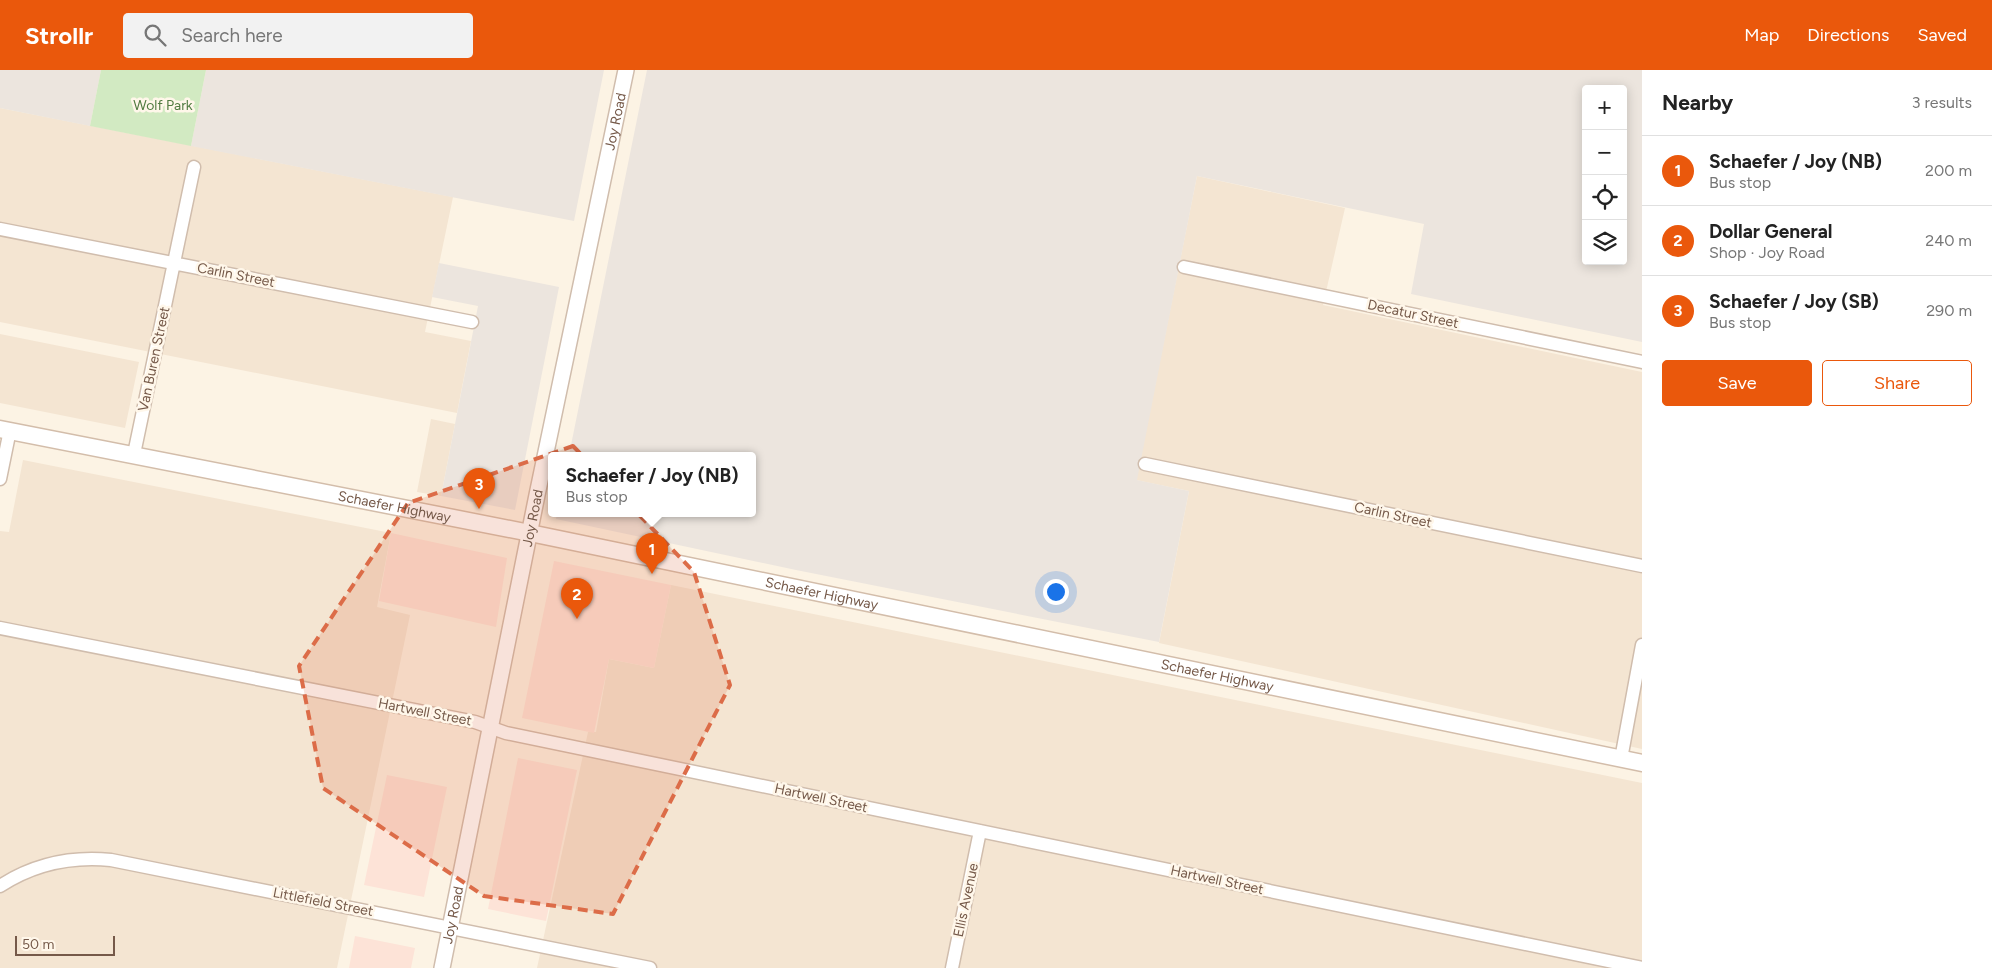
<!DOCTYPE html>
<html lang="en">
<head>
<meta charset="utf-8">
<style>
  :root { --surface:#fff; --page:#f2f2f2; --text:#222; --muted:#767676; --line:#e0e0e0; --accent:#ea580c }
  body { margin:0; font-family:Figtree,sans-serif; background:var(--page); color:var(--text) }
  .controls { position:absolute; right:15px; top:15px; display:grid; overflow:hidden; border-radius:5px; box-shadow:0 2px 12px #0003 }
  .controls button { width:45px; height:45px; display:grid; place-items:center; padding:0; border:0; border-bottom:1px solid var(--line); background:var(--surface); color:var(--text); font:25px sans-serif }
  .scale { position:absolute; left:15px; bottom:12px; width:100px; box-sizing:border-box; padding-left:5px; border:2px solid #755949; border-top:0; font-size:14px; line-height:18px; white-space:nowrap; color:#755949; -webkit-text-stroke:4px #fff7ea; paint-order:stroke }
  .you { position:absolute; left:1055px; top:521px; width:18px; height:18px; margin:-12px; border:4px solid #fff; border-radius:50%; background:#1a73e8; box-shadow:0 0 0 8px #1a73e833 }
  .badge { display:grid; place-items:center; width:32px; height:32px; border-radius:50%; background:var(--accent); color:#fff; font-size:16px; font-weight:700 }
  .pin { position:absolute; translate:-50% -41px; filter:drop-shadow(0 1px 2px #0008) }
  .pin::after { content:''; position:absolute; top:26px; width:18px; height:15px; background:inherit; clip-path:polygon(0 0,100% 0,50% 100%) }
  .popup { position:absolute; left:548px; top:382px; width:208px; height:65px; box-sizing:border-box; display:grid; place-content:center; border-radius:5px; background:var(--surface); filter:drop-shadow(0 1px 4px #0005); font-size:16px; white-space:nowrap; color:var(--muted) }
  .popup b { font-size:19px; color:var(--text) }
  .popup::after { content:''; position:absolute; left:50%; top:100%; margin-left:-10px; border:10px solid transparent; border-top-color:var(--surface) }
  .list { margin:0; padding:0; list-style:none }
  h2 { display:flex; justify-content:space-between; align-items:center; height:65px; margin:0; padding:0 20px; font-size:21px }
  h2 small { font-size:16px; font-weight:400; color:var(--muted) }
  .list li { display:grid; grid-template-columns:32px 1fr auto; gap:15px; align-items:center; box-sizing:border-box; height:70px; padding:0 20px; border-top:1px solid var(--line) }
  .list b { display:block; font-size:19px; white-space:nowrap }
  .list p { margin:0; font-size:16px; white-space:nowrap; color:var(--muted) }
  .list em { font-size:16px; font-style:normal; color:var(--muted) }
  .actions { display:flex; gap:10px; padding:15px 20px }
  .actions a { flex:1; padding:11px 0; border:1px solid var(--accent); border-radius:5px; text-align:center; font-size:18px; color:var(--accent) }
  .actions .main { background:var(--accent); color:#fff }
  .icon { flex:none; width:28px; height:28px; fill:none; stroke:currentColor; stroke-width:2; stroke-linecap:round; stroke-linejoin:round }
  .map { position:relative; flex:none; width:1642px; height:898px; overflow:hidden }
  header { display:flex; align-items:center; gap:30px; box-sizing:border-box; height:70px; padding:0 25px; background:var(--accent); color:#fff }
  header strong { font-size:24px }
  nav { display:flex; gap:28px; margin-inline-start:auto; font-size:18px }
  .search { width:350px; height:45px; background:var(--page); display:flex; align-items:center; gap:12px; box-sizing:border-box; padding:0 18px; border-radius:5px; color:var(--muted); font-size:19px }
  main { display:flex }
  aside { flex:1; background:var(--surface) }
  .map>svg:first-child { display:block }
  .residential { fill:#f4e5d2 }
  .commercial { fill:#fde3d7 }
  .industrial { fill:#ece5de; fill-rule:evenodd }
  .green { fill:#d2eac2 }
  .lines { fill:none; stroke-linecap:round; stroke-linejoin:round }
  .minor-casing { stroke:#d0bdad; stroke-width:15 }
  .tertiary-casing { stroke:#d0bdad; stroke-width:18 }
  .secondary-casing { stroke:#d3bdaa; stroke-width:19 }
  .minor { stroke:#fff; stroke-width:12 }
  .tertiary { stroke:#fff; stroke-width:15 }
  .secondary { stroke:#fff; stroke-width:16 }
  .marked { fill:#dc6c48; fill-opacity:0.2; stroke:#dc6c48; stroke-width:4; stroke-dasharray:10 6; stroke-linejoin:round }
  .labels { text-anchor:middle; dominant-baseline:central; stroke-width:5; stroke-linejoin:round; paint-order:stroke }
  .park-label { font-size:14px; fill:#517b41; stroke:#fff7ea }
  .street-label { font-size:14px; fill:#755949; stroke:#fff7ea }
</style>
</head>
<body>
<header>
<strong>Strollr</strong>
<div class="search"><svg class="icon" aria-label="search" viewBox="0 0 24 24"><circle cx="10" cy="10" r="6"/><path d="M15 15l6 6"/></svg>Search here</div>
<nav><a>Map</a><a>Directions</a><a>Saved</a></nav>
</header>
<main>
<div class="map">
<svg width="1642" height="898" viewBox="0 0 1642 898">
  <rect width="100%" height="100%" fill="#fcf3e4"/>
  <!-- residential -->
  <path class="residential" d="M 0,38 L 453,127 L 425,262 L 471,271 L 457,343 L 0,252 Z
    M 1197,106 L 1345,138 L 1323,235 L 1642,302 L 1642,679 L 1159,573 L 1189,421 L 1136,410 Z
    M 0,264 L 139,292 L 125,358 L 0,333 Z
    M 431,349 L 455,354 L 441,426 L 417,422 Z
    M 23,390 L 391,463 L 377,537 L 410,545 L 337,898 L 0,898 L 0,461 L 9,462 Z
    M 671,515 L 1642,713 L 1642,898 L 537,898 L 588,662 L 596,662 L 609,589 L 654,598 Z"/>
  <!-- commercial -->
  <path class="commercial" d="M 391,463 L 507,488 L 496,557 L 379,531 Z
    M 554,491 L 671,515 L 654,598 L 609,589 L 594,663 L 522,648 Z
    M 518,688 L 577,700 L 546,851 L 488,839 Z
    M 387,705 L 447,717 L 424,827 L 364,815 Z
    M 355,866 L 415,878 L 411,898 L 349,898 Z"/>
  <!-- industrial -->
  <path class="industrial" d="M 0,0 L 101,0 L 90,56 L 0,38 Z
    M 206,0 L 604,0 L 574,151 L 191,76 Z
    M 647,0 L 1642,0 L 1642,272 L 1411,224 L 1424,154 L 1197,106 L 1137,410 L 1189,421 L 1159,572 L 796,500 L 556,449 L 557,443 L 752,443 L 752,385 L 569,385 ZM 1586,19 L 1623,19 L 1623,191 L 1586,191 Z
    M 439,193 L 559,217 L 515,440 L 441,426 L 478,236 L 432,227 Z"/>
  <!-- green -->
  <path class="green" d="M 101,0 L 206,0 L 191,76 L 90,56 Z"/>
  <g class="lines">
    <!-- minor casing -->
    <g class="minor-casing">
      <path id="minor" d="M 0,159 L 472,252
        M 1184,197 L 1642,292
        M 134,384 L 194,97
        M 1145,394 L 1642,496
        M 0,409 L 10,360
        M 0,558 L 475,652 L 506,663 L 1642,898
        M 1621,689 L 1642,575
        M 0,816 C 34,794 71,786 111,790 L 650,898
        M 952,898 L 980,761"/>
    </g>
    <!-- tertiary casing -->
    <g class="tertiary-casing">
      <g id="tertiary">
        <path id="s1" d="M 442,898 L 537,425 L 626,0"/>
      </g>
    </g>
    <!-- secondary casing -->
    <g class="secondary-casing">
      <g id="secondary">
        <path id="s2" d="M 0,359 L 530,463 L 1642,693"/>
      </g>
    </g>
    <!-- minor -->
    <use href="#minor" class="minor"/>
    <!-- tertiary -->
    <use href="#tertiary" class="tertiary"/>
    <!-- secondary -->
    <use href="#secondary" class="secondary"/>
  </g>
  <!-- marked area -->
  <path class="marked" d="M 573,376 L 694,502 L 730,615 L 613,844 L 484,826 L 323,718 L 299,596 L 408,433 Z"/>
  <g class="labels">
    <!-- park labels -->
    <g class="park-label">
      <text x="163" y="35">Wolf Park</text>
    </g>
    <!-- street labels -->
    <g class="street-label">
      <text stroke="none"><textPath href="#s1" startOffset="864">Joy Road</textPath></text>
      <text transform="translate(236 205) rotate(11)">Carlin Street</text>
      <text transform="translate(1413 244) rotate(12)">Decatur Street</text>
      <text transform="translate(154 289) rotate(-78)">Van Buren Street</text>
      <text stroke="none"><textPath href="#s2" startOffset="402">Schaefer Highway</textPath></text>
      <text transform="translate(1393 445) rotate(12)">Carlin Street</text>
      <text stroke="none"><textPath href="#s1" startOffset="459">Joy Road</textPath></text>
      <text stroke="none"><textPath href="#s2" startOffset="838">Schaefer Highway</textPath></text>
      <text stroke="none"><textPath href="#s2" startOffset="1242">Schaefer Highway</textPath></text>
      <text transform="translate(425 642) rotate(11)">Hartwell Street</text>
      <text transform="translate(821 728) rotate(12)">Hartwell Street</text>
      <text transform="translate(1217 810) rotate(12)">Hartwell Street</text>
      <text transform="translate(966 830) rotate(-78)">Ellis Avenue</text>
      <text transform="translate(323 832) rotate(11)">Littlefield Street</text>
      <text stroke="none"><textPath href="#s1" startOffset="54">Joy Road</textPath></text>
    </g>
  </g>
</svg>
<div class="controls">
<button>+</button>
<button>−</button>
<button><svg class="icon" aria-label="locate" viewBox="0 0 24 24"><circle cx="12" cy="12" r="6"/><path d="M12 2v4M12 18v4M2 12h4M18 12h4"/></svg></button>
<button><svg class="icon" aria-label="layers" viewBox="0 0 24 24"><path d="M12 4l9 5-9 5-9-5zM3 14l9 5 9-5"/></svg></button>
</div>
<div class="scale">50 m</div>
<div class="you"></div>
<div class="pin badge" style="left:652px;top:504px">1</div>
<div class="popup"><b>Schaefer / Joy (NB)</b>Bus stop</div>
<div class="pin badge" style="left:577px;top:549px">2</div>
<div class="pin badge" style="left:479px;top:439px">3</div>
</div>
<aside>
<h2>Nearby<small>3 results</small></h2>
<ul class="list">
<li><span class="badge">1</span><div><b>Schaefer / Joy (NB)</b><p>Bus stop</p></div><em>200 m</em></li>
<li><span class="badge">2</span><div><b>Dollar General</b><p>Shop · Joy Road</p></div><em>240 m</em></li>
<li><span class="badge">3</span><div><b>Schaefer / Joy (SB)</b><p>Bus stop</p></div><em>290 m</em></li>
</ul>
<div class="actions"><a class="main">Save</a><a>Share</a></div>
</aside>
</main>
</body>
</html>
